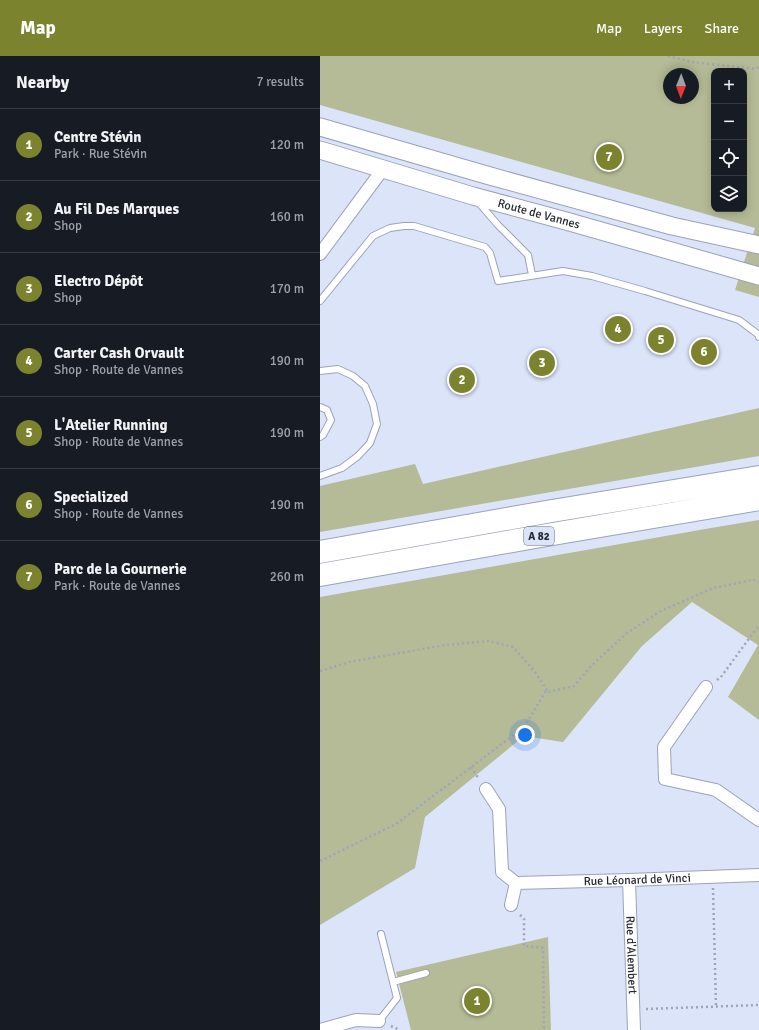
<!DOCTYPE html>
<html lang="en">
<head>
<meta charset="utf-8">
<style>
  :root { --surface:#171b24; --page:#20242c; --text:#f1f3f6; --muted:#9ea1a6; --line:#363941; --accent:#7b832f }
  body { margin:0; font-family:Signika,sans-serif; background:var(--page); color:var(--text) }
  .controls { position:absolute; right:12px; top:12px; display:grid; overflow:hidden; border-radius:8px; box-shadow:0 2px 10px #0003 }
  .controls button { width:36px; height:36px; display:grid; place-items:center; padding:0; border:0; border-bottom:1px solid var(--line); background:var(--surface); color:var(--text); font:20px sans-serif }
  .compass { position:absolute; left:343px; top:12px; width:36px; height:36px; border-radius:50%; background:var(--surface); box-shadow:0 2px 10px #0003; rotate:181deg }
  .you { position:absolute; left:205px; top:679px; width:14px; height:14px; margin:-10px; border:3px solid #fff; border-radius:50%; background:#1a73e8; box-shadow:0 0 0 6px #1a73e833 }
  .badge { display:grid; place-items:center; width:26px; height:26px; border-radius:50%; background:var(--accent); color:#fff; font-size:13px; font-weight:700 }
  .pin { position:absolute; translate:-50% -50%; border:2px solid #fff; box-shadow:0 1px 4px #0006 }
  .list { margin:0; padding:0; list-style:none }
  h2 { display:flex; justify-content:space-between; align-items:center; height:52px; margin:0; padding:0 16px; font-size:17px }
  h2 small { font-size:13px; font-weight:400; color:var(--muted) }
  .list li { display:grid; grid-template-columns:26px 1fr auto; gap:12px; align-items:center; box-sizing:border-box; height:72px; padding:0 16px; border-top:1px solid var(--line) }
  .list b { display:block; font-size:15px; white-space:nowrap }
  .list p { margin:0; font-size:13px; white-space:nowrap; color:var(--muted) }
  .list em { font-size:13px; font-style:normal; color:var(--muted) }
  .icon { flex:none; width:22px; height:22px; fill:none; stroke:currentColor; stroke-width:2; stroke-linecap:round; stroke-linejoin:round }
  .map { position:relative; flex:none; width:439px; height:974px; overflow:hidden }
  header { display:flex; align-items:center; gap:24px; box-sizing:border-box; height:56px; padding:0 20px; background:var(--accent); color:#fff }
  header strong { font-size:19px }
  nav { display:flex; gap:22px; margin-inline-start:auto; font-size:14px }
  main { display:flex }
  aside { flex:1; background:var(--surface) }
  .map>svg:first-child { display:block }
  .green { fill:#b5bb96; fill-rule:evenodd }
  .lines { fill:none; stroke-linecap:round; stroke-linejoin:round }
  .lane-casing { stroke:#9ca3b7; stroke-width:8 }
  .street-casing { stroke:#9ca3b7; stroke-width:14 }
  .secondary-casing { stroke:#9ca3b7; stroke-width:19 }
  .highway-casing { stroke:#9ca3b7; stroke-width:24 }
  .path { stroke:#9fa5b7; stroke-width:2.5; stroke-dasharray:2 3; stroke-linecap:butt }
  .lane { stroke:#fff; stroke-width:6 }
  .street { stroke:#fff; stroke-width:12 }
  .secondary { stroke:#fff; stroke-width:17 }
  .highway { stroke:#fff; stroke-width:22 }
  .labels { text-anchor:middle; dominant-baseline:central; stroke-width:3; stroke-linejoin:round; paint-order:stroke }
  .shield { fill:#dce4fa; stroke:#5c606d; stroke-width:1 }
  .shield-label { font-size:11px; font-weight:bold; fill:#252830 }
  .street-label { font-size:12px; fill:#252830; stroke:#dce4fa }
</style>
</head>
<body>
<header>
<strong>Map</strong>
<nav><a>Map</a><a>Layers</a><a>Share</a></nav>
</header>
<main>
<aside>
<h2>Nearby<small>7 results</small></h2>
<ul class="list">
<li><span class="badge">1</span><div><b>Centre Stévin</b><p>Park · Rue Stévin</p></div><em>120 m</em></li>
<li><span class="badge">2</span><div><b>Au Fil Des Marques</b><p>Shop</p></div><em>160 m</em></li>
<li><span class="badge">3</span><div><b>Electro Dépôt</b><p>Shop</p></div><em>170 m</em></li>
<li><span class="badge">4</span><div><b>Carter Cash Orvault</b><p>Shop · Route de Vannes</p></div><em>190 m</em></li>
<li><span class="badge">5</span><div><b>L'Atelier Running</b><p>Shop · Route de Vannes</p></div><em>190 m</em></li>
<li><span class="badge">6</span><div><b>Specialized</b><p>Shop · Route de Vannes</p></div><em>190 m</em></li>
<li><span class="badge">7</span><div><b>Parc de la Gournerie</b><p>Park · Route de Vannes</p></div><em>260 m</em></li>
</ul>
</aside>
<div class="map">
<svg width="439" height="974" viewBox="0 0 439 974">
  <rect width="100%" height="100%" fill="#dce4fa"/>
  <!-- green -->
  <path class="green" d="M 0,0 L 439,0 L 439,241 L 415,234 L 435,172 L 0,49 ZM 394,15 L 424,15 L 424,153 L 394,153 ZM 349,18 L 373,18 L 373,42 L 349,42 Z
    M 439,352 L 439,400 L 0,476 L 0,430 L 95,408 L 103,428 Z
    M 439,464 L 439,664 L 408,641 L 438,589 L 372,546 L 322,590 L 243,686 L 204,680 L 105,761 L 95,812 L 0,869 L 0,541 L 391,472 Z
    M 228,881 L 231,974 L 91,974 L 76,916 Z"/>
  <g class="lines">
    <!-- lane casing -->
    <g class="lane-casing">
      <path id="lane" d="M 158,146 L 178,169 L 208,199 L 212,219
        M 0,245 L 53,180 L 70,172 L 84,170 L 94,170 L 165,191 L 170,197 L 178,225 L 243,215 L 272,220 L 325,235 L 419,264 L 439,279 L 439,281
        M 0,315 L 18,313 L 33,320 L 45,330 L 53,348 L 57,368 L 50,387 L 38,400 L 22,412 L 0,420
        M 0,351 L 7,354 L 11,364 L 3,379 L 0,381
        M 73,926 L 106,917
        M 59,965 L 77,942 L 61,878"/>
    </g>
    <!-- street casing -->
    <g class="street-casing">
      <g id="street">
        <path d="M 0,198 L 63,113"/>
        <path d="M 386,631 L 344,691 L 345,723 L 396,734 L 439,764"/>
        <path id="s1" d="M 166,733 L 179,753 L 182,816 L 196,827 L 309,824 L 439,819"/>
        <path id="s2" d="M 309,824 L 314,974"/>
        <path d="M 191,849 L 196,827"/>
        <path d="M 0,974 L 36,964 L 59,965"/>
      </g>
    </g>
    <!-- secondary casing -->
    <g class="secondary-casing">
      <g id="secondary">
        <path d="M 0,71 L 170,120 L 352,170 L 439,189"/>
        <path id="s3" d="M 0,94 L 153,140 L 246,165 L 439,220"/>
      </g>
    </g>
    <!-- highway casing -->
    <g class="highway-casing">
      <path id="highway" d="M 0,496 L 232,455 L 439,421
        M 0,519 L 215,481 L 439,443"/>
    </g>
    <!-- path -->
    <path class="path" d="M 348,0 L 372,6 L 436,13 L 439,10
      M 0,615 L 29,606 L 125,589 L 169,585 L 193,591 L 215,616 L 228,636
      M 397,624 L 401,621 L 439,569
      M 151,711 L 159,723
      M 0,805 L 76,768 L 204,671 L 226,635 L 228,636 L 254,630 L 272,609 L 307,577 L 341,555 L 393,532 L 433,524 L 439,525
      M 393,832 L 396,950
      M 200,859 L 204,863 L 204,890 L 223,892 L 224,972 L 221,974
      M 326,953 L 439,949
      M 71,970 L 80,974"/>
    <!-- lane -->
    <use href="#lane" class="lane"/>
    <!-- street -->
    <use href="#street" class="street"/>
    <!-- secondary -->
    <use href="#secondary" class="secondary"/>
    <!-- highway -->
    <use href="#highway" class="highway"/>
  </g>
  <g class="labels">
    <!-- shield labels -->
    <rect class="shield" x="204" y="471" width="30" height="18" rx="3"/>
    <g class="shield-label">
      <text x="219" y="480">A 82</text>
    </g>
    <!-- street labels -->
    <g class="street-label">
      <text stroke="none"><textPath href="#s3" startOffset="228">Route de Vannes</textPath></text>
      <text stroke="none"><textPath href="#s1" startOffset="226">Rue Léonard de Vinci</textPath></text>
      <text stroke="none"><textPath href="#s2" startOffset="75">Rue d'Alembert</textPath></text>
    </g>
  </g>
</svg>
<div class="controls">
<button>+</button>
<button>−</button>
<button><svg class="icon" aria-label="locate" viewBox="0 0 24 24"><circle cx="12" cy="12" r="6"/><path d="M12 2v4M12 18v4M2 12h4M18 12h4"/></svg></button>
<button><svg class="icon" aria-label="layers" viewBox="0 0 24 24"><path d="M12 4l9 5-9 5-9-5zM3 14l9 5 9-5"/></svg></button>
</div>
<svg class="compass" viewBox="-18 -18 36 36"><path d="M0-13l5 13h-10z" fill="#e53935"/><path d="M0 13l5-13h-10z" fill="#9ea1a6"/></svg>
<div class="you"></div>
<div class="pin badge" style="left:157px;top:945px">1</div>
<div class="pin badge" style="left:142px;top:324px">2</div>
<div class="pin badge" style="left:222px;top:307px">3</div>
<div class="pin badge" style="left:298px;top:273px">4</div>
<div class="pin badge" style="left:341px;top:284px">5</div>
<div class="pin badge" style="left:384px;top:296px">6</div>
<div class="pin badge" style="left:289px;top:101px">7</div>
</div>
</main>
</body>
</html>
